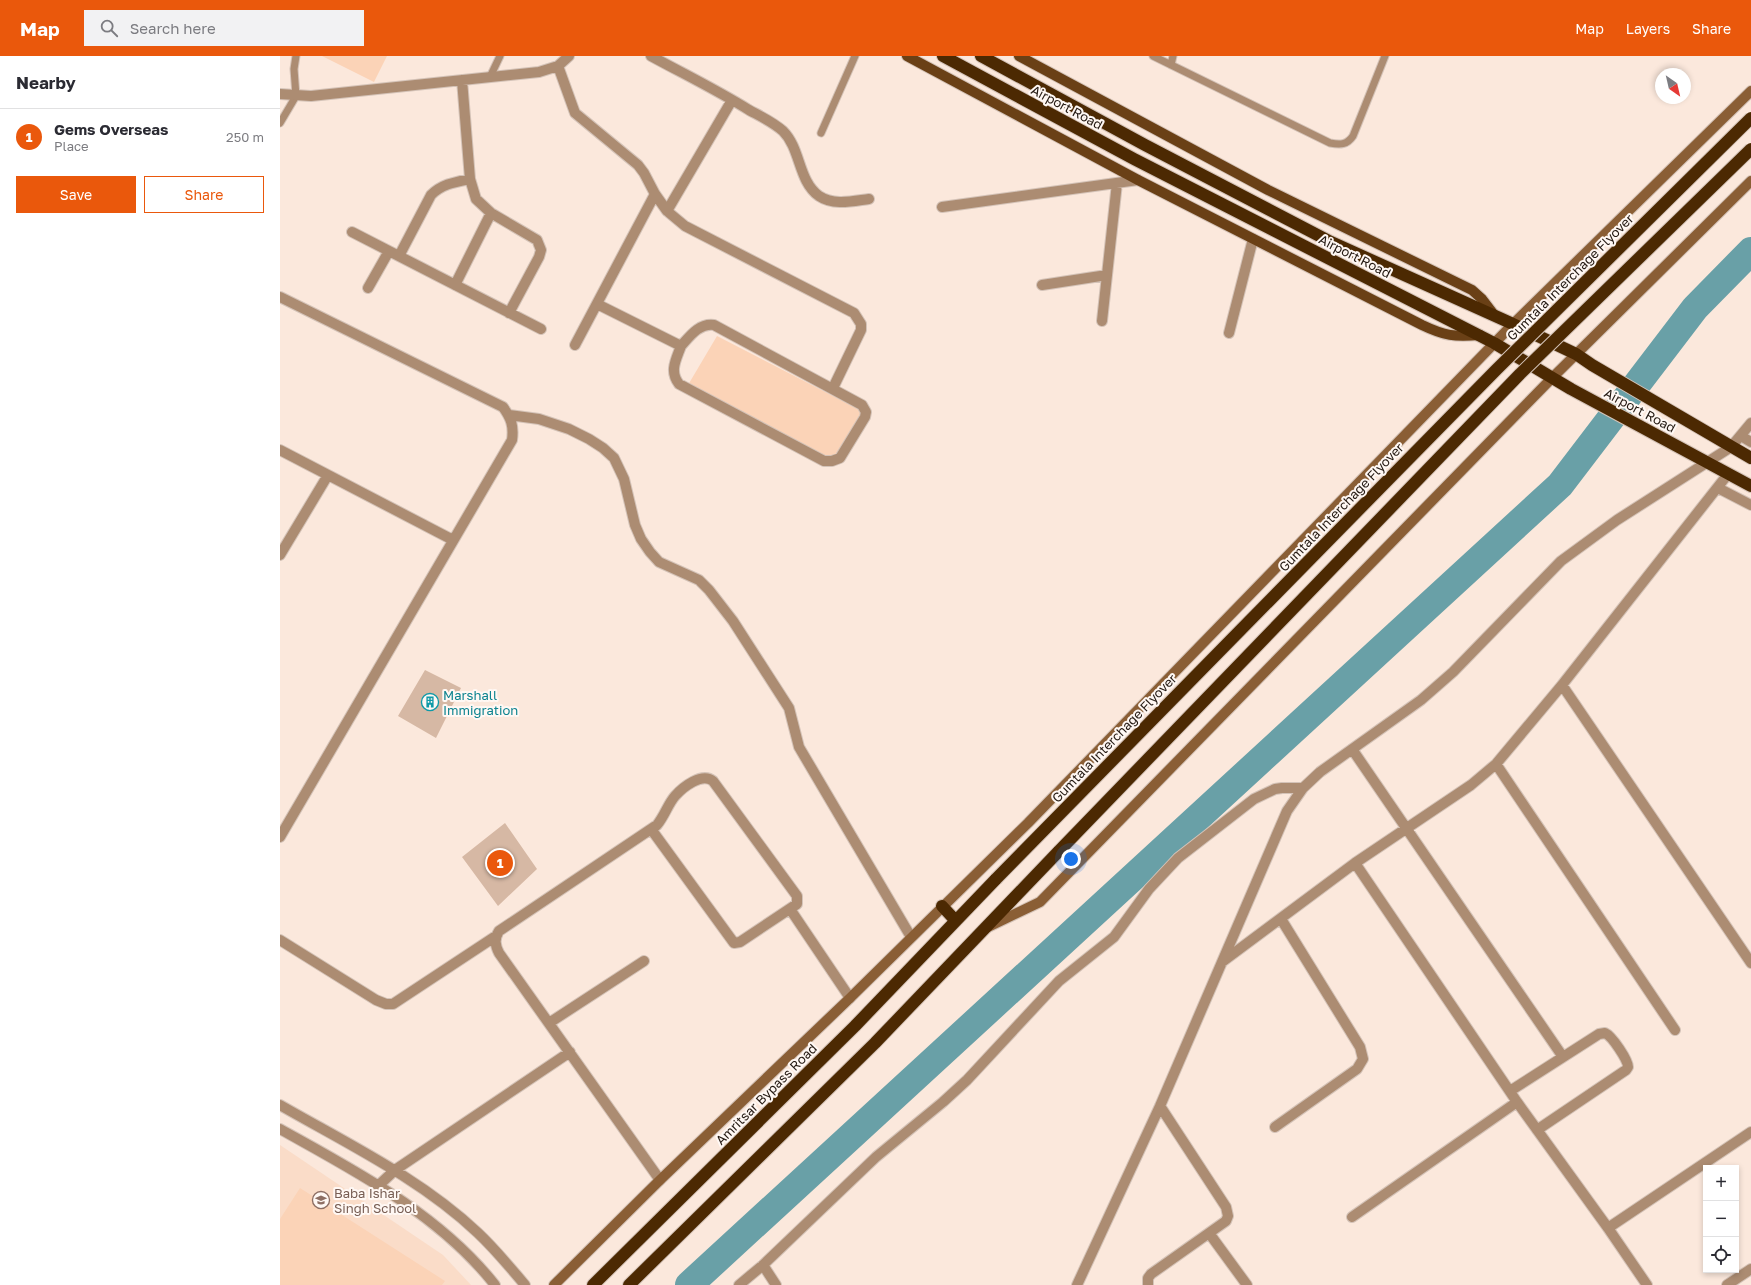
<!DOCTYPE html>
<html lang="en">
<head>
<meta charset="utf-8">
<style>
  :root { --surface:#fff; --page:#f2f2f3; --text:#2b2b33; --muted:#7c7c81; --line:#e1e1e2; --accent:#ea580c }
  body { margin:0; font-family:"Golos Text",sans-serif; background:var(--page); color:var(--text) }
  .controls { position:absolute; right:12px; bottom:12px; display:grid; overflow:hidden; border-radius:0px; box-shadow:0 2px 6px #0003 }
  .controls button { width:36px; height:36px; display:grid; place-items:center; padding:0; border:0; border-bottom:1px solid var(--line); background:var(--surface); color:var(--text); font:20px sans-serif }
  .compass { position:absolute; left:1375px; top:12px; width:36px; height:36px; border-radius:50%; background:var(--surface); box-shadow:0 2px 6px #0003; rotate:146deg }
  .you { position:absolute; left:791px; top:803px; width:14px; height:14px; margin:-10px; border:3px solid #fff; border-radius:50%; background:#1a73e8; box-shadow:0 0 0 6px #1a73e833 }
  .badge { display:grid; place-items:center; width:26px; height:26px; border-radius:50%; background:var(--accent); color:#fff; font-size:13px; font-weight:700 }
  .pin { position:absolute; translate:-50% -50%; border:2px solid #fff; box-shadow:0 1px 4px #0006 }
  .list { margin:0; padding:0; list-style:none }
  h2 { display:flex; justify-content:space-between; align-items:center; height:52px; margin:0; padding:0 16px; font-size:17px }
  h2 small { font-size:13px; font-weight:400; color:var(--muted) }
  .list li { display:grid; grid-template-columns:26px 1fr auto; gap:12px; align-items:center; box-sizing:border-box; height:56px; padding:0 16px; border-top:1px solid var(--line) }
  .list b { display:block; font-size:15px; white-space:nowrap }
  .list p { margin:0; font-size:13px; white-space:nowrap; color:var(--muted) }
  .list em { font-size:13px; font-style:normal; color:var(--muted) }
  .actions { display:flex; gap:8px; padding:12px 16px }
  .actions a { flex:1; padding:9px 0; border:1px solid var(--accent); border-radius:0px; text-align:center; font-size:14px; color:var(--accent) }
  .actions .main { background:var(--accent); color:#fff }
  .icon { flex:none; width:22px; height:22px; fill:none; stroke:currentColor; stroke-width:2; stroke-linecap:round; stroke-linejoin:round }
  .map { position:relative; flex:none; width:1471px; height:1229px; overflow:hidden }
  header { display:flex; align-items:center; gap:24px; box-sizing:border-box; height:56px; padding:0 20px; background:var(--accent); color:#fff }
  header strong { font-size:19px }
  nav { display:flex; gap:22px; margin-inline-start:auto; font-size:14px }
  .search { width:280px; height:36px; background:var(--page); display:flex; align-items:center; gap:10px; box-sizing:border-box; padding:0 14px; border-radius:0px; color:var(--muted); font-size:15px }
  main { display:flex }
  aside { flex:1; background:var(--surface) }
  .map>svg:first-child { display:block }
  .built { fill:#fadcc8 }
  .green { fill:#fbd3b7 }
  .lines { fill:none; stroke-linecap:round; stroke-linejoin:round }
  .river { stroke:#69a0a7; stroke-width:28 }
  .building { fill:#d6b8a4 }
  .lane-casing { stroke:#d4c3b8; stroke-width:9 }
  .street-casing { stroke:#d4c3b8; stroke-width:12 }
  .secondary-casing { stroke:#d4c3b8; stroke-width:12 }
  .primary-casing { stroke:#d4c3b8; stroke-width:12 }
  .highway-casing { stroke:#d4c3b8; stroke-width:14 }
  .lane { stroke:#ac8c72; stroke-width:7 }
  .street { stroke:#ac8c72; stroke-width:10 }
  .secondary { stroke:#8a5e35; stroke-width:10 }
  .primary { stroke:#6a4016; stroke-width:10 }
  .highway { stroke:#4c2902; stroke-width:12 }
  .highway-bridge-casing { stroke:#d4c3b8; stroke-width:14; stroke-linecap:butt }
  .highway-bridge { stroke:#4c2902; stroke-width:12 }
  .labels { text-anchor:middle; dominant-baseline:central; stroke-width:4; stroke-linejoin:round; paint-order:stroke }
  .street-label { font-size:13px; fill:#241912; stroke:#fff8f4 }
  .culture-label { font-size:13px; fill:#0d838f; stroke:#fff8f4; text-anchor:start }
  .education-label { font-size:13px; fill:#785e54; stroke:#fff8f4; text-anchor:start }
</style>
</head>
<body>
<header>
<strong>Map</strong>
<div class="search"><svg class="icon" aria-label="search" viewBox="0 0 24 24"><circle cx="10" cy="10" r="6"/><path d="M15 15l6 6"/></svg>Search here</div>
<nav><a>Map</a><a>Layers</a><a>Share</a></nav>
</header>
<main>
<aside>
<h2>Nearby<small></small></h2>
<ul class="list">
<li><span class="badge">1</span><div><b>Gems Overseas</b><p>Place</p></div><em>250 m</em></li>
</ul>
<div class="actions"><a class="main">Save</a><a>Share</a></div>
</aside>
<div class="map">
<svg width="1471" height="1229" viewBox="0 0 1471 1229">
  <rect width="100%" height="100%" fill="#fbe8dc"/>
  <!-- built -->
  <path class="built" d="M 0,1089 L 163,1199 L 191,1229 L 0,1229 Z"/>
  <!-- green -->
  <path class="green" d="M 42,0 L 107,0 L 94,26 Z
    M 437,280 L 586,357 L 554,405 L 408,329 Z
    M 20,1132 L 165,1225 L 162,1229 L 0,1229 L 0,1163 Z"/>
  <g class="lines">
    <!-- river -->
    <path class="river" d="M 409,1229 L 1280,429 L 1415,252 L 1471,195"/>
  </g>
  <!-- building -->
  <path class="building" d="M 145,614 L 181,632 L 156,682 L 118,660 Z
    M 225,767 L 257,813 L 218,850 L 182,801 Z"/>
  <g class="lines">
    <!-- lane casing -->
    <g class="lane-casing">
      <path id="lane" d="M 873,0 L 1050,87 C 1060,89 1067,89 1073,80 L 1105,0
        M 891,9 L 893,0
        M 210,21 L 220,0
        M 0,67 L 16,40 L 14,13 L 16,0
        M 541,77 L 575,0"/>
    </g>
    <!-- street casing -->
    <g class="street-casing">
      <path id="street" d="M 371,0 C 404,18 437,34 469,54 C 480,60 493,66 503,75 C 521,93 518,125 539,140 C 554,150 573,145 589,143
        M 278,10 L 295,57 L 358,109 L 364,117 L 375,138 L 295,289
        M 182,24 L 190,123 L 196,143 L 211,157 L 257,184 L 261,194 L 259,201 L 229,257
        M 0,38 L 31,40 L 259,16 L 278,10 L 289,0
        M 375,138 L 387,155 L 452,44
        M 662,151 L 858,124
        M 387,155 L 405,170 L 574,257 L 581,268 L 581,274 L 553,332
        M 72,176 L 261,273
        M 119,200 L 151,139 C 162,128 175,126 190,123
        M 175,229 L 211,157
        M 762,229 L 827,219
        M 88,232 L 109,195
        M 0,241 L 223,351 C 231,362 234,370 232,384 L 0,781
        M 317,248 L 401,290 C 410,280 419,267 434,269 L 582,349 L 586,356 L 585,361 L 560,402 L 552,405 L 544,405 L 399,328 C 389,315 396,304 401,290
        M 822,265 L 837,127
        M 949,277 L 973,183
        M 229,359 L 259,363 L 289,373 L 309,383 L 323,392 L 334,402 L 344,423 L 355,469 L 361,483 L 370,496 L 379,506 L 419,524 L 429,534 L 453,565 L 509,652 L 519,691 L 631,881
        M 1461,380 L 1471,386
        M 0,394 L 173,484
        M 1438,432 L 1471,449
        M 0,499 L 48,419
        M 1282,629 L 1471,907
        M 1072,693 L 1283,1001
        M 1216,708 L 1395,974
        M 371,773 L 454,887 L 460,886 L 517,848 L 517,840 L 433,725 C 422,716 403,731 395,740 C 388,748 385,759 377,769 L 219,875 C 214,883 215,889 219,897 L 380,1124
        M 1075,807 L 1237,1046 L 1328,1172 L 1367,1229
        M 510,853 L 570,942
        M 0,884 L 96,944 L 106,948 L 113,948 L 216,880
        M 942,906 L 1075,807 L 1191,729 L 1216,708 L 1282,629 L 1448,418
        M 269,967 L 364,905
        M 1230,1035 L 1319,978 L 1325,977 C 1332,980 1348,1004 1348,1011 L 1346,1014 L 1257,1074
        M 0,1049 C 68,1088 141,1123 198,1177 C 215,1193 230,1211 245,1229
        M 995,1071 L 1077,1013 L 1083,1003 L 1080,991 L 1001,863
        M 0,1073 C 77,1116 159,1158 215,1229
        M 99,1129 L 115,1114 L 290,996
        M 1072,1161 L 1237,1046
        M 1328,1172 L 1471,1076
        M 929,1177 L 967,1229
        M 483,1209 L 496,1229
        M 459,1229 L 483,1209 L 596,1101 L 663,1046 L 687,1024 L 779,925 L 834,881 L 869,833 L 898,802 L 974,743 L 995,733 L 1002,732 L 1023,732
        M 797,1229 L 880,1050 L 1007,755 L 1023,732 L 1040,716 L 1141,644 L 1173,616 L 1281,505 L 1337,464 L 1451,391 L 1471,367
        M 868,1229 L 868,1222 L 871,1218 L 946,1165 L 948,1160 L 946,1151 L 880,1050
        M 1447,1229 L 1471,1213"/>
    </g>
    <!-- secondary casing -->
    <g class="secondary-casing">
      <path id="secondary" d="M 708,871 L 760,846 L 1272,322 L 1471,125
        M 274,1229 L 380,1124 L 570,942 L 748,767 L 1233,268 L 1471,35"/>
    </g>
    <!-- primary casing -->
    <g class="primary-casing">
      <path id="primary" d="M 627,0 L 858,124 L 1142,269 C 1165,280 1174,281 1200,279
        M 739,0 L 988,134 L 1192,234 L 1202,243 L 1215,260"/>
    </g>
    <!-- highway casing -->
    <g class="highway-casing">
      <path id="highway" d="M 663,0 L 854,103 L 1214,287 L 1291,333 L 1471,430
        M 701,0 L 865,89 L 1051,186 L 1233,268 L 1296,298 L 1312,309 L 1471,402
        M 662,850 L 675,864
        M 313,1229 L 575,970 L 716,823
        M 349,1229 L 595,987 L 779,795"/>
    </g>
    <!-- lane -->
    <use href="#lane" class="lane"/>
    <!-- street -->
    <use href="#street" class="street"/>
    <!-- secondary -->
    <use href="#secondary" class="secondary"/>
    <!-- primary -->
    <use href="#primary" class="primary"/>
    <!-- highway -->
    <use href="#highway" class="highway"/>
    <!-- highway-bridge casing -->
    <g class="highway-bridge-casing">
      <path id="highway-bridge" d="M 779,795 L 1240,318 L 1471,93
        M 716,823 L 1216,314 L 1471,62"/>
    </g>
    <!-- highway-bridge -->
    <use href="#highway-bridge" class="highway-bridge"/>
  </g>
  <!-- icons -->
  <defs>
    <g id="building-ring" transform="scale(0.9)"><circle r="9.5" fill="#fff8f4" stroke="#0f9aa8" stroke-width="1.5"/><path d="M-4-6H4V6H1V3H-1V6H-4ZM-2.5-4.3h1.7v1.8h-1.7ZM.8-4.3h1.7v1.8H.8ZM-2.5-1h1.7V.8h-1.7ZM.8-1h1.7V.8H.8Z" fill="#0f9aa8"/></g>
    <g id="school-ring" transform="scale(0.9)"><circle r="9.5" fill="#fff8f4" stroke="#8d6e63" stroke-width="1.5"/><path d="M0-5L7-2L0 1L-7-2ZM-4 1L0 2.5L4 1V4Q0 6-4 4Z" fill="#8d6e63"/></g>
  </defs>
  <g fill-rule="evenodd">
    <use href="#building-ring" x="150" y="646"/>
    <use href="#school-ring" x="41" y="1144"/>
  </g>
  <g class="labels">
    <!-- street labels -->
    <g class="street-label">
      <text transform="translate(787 51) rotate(28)">Airport Road</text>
      <text transform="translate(1075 200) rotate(27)">Airport Road</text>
      <text transform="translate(1290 221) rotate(-45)">Gumtala Interchage Flyover</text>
      <text transform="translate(1360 354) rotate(28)">Airport Road</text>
      <text transform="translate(1061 451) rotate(-46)">Gumtala Interchage Flyover</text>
      <text transform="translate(834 682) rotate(-46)">Gumtala Interchage Flyover</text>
      <text transform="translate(486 1038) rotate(-45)">Amritsar Bypass Road</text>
    </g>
    <!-- culture labels -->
    <g class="culture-label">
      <text x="163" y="639">Marshall<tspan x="163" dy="15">Immigration</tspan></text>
    </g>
    <!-- education labels -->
    <g class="education-label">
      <text x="54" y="1137">Baba Ishar<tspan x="54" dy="15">Singh School</tspan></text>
    </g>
  </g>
</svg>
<div class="controls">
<button>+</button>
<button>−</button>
<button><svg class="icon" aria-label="locate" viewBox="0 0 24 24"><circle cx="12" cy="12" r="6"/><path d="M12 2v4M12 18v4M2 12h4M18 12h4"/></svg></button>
</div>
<svg class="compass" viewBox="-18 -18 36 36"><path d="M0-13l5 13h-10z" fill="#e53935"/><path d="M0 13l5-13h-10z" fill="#7c7c81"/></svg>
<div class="you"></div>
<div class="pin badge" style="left:220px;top:807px">1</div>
</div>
</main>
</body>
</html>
